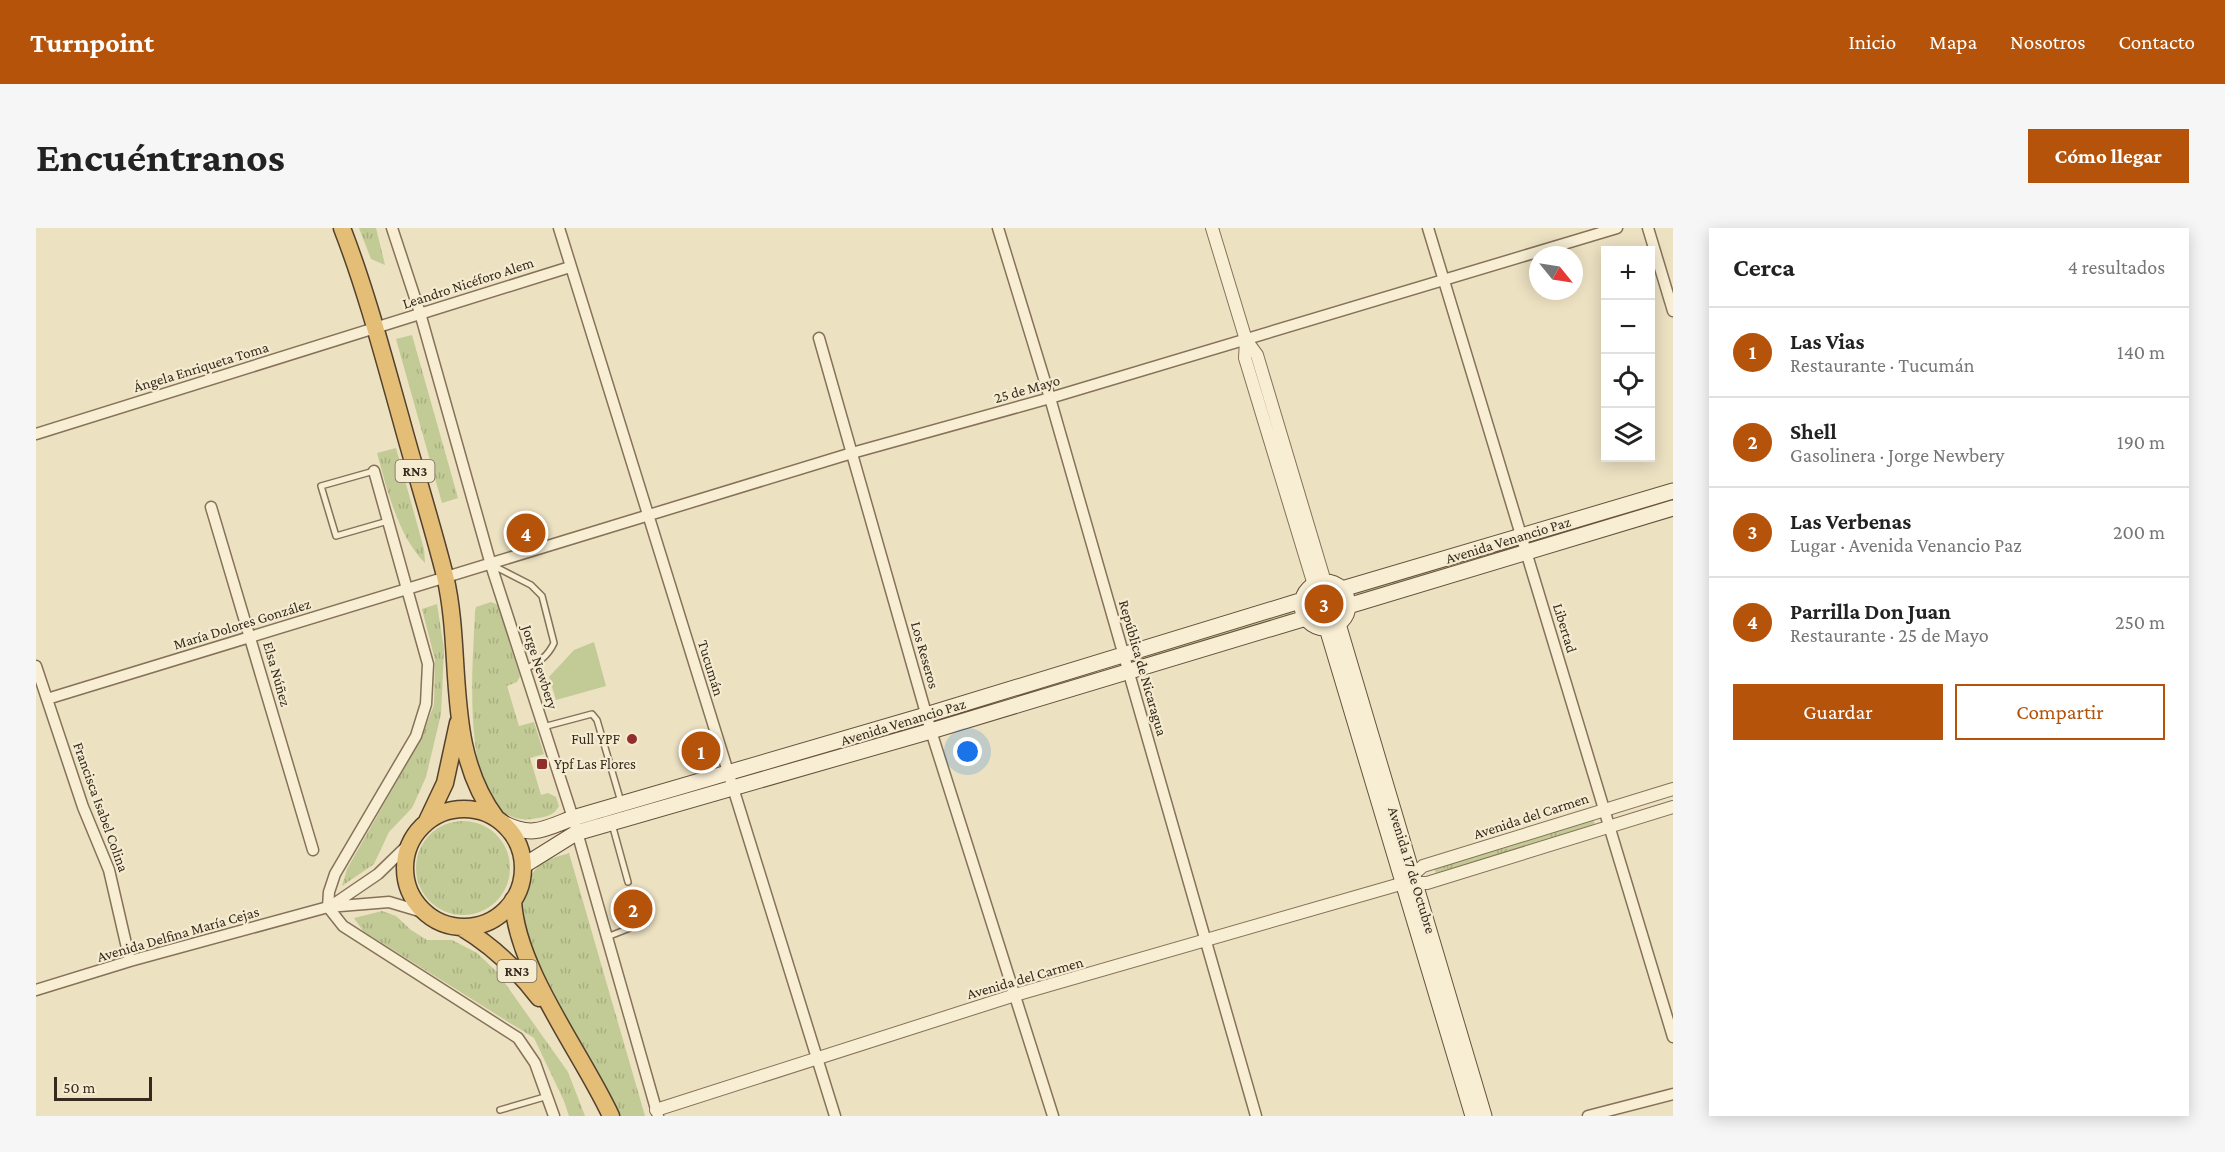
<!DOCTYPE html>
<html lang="es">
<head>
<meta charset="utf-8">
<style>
  :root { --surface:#fff; --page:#f6f6f6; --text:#222; --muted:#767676; --line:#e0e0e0; --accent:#b45309 }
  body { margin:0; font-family:"Crimson Pro",serif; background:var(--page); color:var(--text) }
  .controls { position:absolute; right:18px; top:18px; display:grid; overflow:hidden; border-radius:0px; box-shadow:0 3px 15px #0003 }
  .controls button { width:54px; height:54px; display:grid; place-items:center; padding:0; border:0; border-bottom:2px solid var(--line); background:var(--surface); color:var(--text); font:30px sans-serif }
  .compass { position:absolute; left:1493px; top:18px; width:54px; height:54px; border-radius:50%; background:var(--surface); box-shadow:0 3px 15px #0003; rotate:120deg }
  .scale { position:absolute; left:18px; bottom:15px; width:98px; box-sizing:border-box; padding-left:6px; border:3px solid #352a1d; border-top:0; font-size:16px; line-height:21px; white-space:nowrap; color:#352a1d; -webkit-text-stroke:4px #f4ebd0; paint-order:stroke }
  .you { position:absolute; left:932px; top:524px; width:21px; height:21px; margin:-15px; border:4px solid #fff; border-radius:50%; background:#1a73e8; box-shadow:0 0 0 9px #1a73e833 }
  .badge { display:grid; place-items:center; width:39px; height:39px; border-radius:50%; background:var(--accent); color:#fff; font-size:20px; font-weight:700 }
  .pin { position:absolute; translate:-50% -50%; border:3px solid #fff; box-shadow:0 2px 6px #0006 }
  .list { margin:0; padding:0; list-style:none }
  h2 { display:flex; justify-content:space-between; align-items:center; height:78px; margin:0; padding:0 24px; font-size:26px }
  h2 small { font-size:20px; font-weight:400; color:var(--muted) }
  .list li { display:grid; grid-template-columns:39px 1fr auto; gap:18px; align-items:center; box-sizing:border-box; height:90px; padding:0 24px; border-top:2px solid var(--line) }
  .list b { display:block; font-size:22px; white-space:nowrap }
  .list p { margin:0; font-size:20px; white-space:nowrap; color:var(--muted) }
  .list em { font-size:20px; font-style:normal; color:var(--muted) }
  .actions { display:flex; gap:12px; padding:18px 24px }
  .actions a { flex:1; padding:14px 0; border:2px solid var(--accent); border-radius:0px; text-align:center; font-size:21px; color:var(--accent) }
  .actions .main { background:var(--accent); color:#fff }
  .icon { flex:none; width:33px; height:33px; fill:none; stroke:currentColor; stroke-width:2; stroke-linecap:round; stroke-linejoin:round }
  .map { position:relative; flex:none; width:1637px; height:888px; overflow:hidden; border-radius:0px }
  header { display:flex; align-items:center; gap:36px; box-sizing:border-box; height:84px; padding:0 30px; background:var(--accent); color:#fff }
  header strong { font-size:28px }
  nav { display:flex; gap:33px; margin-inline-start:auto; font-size:21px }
  .intro { display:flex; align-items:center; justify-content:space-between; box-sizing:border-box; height:144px; padding:0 36px }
  h1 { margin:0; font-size:42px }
  .button { padding:15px 27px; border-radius:0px; background:var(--accent); color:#fff; font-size:21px; font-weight:700 }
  main { display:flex; gap:36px; padding:0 36px }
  aside { flex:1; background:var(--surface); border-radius:0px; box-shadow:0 3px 15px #0003 }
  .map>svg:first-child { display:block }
  .grass { fill:url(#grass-tufts) }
  .green { fill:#c2ca95 }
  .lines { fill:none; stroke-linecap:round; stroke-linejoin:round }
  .service-casing { stroke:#857259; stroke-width:8 }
  .minor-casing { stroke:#857259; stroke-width:13 }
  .tertiary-casing { stroke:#857259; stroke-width:14 }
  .secondary-casing { stroke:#67533c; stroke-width:17 }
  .trunk-casing { stroke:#53402d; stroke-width:19 }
  .service { stroke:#f8eed4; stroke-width:5 }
  .minor { stroke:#f8eed4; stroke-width:10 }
  .tertiary { stroke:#f8eed4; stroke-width:12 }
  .secondary { stroke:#f8eed4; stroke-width:15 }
  .trunk { stroke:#e4bd76; stroke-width:16 }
  .poi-dot { fill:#922e2b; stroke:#f4ebd0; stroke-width:2 }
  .labels { text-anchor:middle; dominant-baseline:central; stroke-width:4.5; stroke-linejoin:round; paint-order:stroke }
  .shield { fill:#f4ebd0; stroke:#6e6453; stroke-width:1.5 }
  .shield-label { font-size:14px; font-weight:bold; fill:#352a1d }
  .street-label { font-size:15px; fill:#352a1d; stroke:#f4ebd0 }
  .poi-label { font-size:15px; fill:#352a1d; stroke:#f4ebd0; text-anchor:end }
</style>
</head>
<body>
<header>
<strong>Turnpoint</strong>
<nav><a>Inicio</a><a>Mapa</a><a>Nosotros</a><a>Contacto</a></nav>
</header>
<div class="intro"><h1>Encuéntranos</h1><a class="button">Cómo llegar</a></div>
<main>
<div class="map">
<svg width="1637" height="888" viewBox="0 0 1637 888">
  <defs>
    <pattern id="grass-tufts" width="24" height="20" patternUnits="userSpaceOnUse" patternTransform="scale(1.5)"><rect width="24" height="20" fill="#c2ca95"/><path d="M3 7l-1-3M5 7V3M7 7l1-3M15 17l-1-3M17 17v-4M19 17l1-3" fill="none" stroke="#a7ae80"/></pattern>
  </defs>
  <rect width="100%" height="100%" fill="#ece1c1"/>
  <!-- grass -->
  <path class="grass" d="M 323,0 L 340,0 L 349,37 L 335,31 Z
    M 376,107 L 422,270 L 406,275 L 360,111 Z
    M 360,220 L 388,321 L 389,335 C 362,308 351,261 341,225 Z
    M 1479,314 L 1480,321 L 1321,368 L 1319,361 Z
    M 455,374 L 462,377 L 484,448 L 481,454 L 471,458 L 483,498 L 498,494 L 508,526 L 494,530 L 505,567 L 512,565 L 520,569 L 523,578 C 517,589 507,589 496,591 C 419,601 438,428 439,383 L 440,379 Z
    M 401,376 L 408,421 L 405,486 L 390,549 L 376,580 L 353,604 L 338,636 L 306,658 L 311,641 L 385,511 L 398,477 L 399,432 L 386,381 Z
    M 1256,382 L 1258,389 L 1098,436 L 1096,430 Z
    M 1557,590 L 1559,597 L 1400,645 L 1397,638 Z
    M380 640a47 47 0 1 1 94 0a47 47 0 1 1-94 0Z
    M 533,625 L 609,888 L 580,888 L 489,708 C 484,684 485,657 503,637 C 509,631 525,628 533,625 Z
    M 346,683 L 360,688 L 375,702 L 391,712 L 416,712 L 441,725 L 461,744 L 532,844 L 549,888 L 533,888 L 528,873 L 498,810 L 327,703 L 318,690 Z"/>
  <!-- green -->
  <path class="green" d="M 558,414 L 570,458 L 520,472 L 513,449 L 538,422 Z"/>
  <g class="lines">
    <!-- service casing -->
    <g class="service-casing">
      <path id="service" d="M 338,243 L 285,258 L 300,308 L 352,293
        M 456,337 L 495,357 L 506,368 L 518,415 C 512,428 502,436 488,441
        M 507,499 L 556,486 L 561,492 L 585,574
        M 576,596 L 592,654
        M 571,709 L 599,698 L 602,694 L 599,681
        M 464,882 L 512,868"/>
    </g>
    <!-- minor casing -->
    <g class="minor-casing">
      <path id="minor" d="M 356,0 L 384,85 L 455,337 L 537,590 L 622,888
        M 523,0 L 799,888
        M 962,0 L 1014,170 L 1220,888
        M 1392,0 L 1637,809
        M 1612,0 L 1637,83
        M 783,110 L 895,503 L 1017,888
        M 0,206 L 534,39
        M 338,243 L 392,436 L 390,476 L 380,508 L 299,646 L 293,664 L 292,679 L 307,698 L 482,810 L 499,835 L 518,888
        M 175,279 L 277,622
        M 0,438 L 47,579 L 73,642 L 94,733
        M 11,471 L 816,225 L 1014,170 L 1581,0
        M 295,678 L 342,646 L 375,614
        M 0,762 L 94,733 L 292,679 L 353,674 L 390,685
        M 1552,888 L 1637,866"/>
    </g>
    <!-- tertiary casing -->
    <g class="tertiary-casing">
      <path id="tertiary" d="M 1176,0 L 1210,112 L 1209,130 L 1278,357
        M 1210,112 L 1221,127 L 1289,354
        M 1371,652 L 1387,638 L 1637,561
        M 620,882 L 979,767 L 1368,655 L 1391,655 L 1637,579"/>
    </g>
    <!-- secondary casing -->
    <g class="secondary-casing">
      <path id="secondary" d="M1266 377a23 23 0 1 1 46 0a23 23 0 1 1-46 0Z
        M 1306,361 L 1637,263
        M 1312,378 L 1637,280
        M 1302,396 L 1448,888
        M 1291,400 L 1437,888
        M 467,595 C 496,610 508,601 537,590 L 890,487 L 1267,372
        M 487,638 L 540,605 L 895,503 L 1270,390"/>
    </g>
    <!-- trunk casing -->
    <g class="trunk-casing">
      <path id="trunk" d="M 306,0 C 330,62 347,127 365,191 C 379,243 396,296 409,348 C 428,428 407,519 460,590
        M369 640a59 59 0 1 1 118 0a59 59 0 1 1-118 0Z
        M 391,593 L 409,555 L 422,495
        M 477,672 C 480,741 546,825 575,888
        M 425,699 C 457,718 481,741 503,770"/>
    </g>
    <!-- service -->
    <use href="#service" class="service"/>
    <!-- minor -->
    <use href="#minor" class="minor"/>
    <!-- tertiary -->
    <use href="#tertiary" class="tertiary"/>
    <!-- secondary -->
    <use href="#secondary" class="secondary"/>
    <!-- trunk -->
    <use href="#trunk" class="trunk"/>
  </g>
  <!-- markers -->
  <g class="poi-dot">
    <circle cx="596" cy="511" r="6"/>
    <rect x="500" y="530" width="12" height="12" rx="3"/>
  </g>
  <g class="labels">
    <!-- shield labels -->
    <g class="shield">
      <rect x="359.5" y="232" width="39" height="22" rx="4.5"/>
      <rect x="461.5" y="732" width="39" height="22" rx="4.5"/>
    </g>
    <g class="shield-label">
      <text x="379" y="243">RN3</text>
      <text x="481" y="743">RN3</text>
    </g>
    <!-- street labels -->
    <g class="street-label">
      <text transform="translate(432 55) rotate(-18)">Leandro Nicéforo Alem</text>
      <text transform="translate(165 139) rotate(-17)">Ángela Enriqueta Toma</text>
      <text transform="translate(991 161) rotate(-16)">25 de Mayo</text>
      <text transform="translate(1472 312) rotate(-17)">Avenida Venancio Paz</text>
      <text transform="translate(206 396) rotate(-17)">María Dolores González</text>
      <text transform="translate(1529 400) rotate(73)">Libertad</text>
      <text transform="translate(889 427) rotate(74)">Los Reseros</text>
      <text transform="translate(504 439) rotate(72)">Jorge Newbery</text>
      <text transform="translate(675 440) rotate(73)">Tucumán</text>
      <text transform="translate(1107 440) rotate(74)">República de Nicaragua</text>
      <text transform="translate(241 446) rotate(74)">Elsa Núñez</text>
      <text transform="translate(867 494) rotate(-17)">Avenida Venancio Paz</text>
      <text transform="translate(65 579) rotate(70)">Francisca Isabel Colina</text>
      <text transform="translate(1495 588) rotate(-18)">Avenida del Carmen</text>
      <text transform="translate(1376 642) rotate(73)">Avenida 17 de Octubre</text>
      <text transform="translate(142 706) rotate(-16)">Avenida Delfina María Cejas</text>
      <text transform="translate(989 750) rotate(-16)">Avenida del Carmen</text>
    </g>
    <!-- poi labels -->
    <g class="poi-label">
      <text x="584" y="511">Full YPF</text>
      <text x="518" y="536" text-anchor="start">Ypf Las Flores</text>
    </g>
  </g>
</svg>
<div class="controls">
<button>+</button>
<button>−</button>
<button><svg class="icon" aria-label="locate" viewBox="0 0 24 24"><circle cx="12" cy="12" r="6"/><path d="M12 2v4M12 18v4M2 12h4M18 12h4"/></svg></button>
<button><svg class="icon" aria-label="layers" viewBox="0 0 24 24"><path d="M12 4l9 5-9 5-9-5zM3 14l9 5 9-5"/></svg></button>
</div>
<svg class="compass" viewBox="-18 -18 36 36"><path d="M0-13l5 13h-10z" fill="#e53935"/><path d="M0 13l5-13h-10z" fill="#767676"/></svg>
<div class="scale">50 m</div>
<div class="you"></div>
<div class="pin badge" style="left:665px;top:523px">1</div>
<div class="pin badge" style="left:597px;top:681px">2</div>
<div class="pin badge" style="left:1288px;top:376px">3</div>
<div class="pin badge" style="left:490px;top:305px">4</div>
</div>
<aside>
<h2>Cerca<small>4 resultados</small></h2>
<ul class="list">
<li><span class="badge">1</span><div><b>Las Vias</b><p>Restaurante · Tucumán</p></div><em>140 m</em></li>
<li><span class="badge">2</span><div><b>Shell</b><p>Gasolinera · Jorge Newbery</p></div><em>190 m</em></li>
<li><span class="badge">3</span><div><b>Las Verbenas</b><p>Lugar · Avenida Venancio Paz</p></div><em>200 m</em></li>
<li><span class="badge">4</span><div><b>Parrilla Don Juan</b><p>Restaurante · 25 de Mayo</p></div><em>250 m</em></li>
</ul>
<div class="actions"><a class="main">Guardar</a><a>Compartir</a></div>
</aside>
</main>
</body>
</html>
